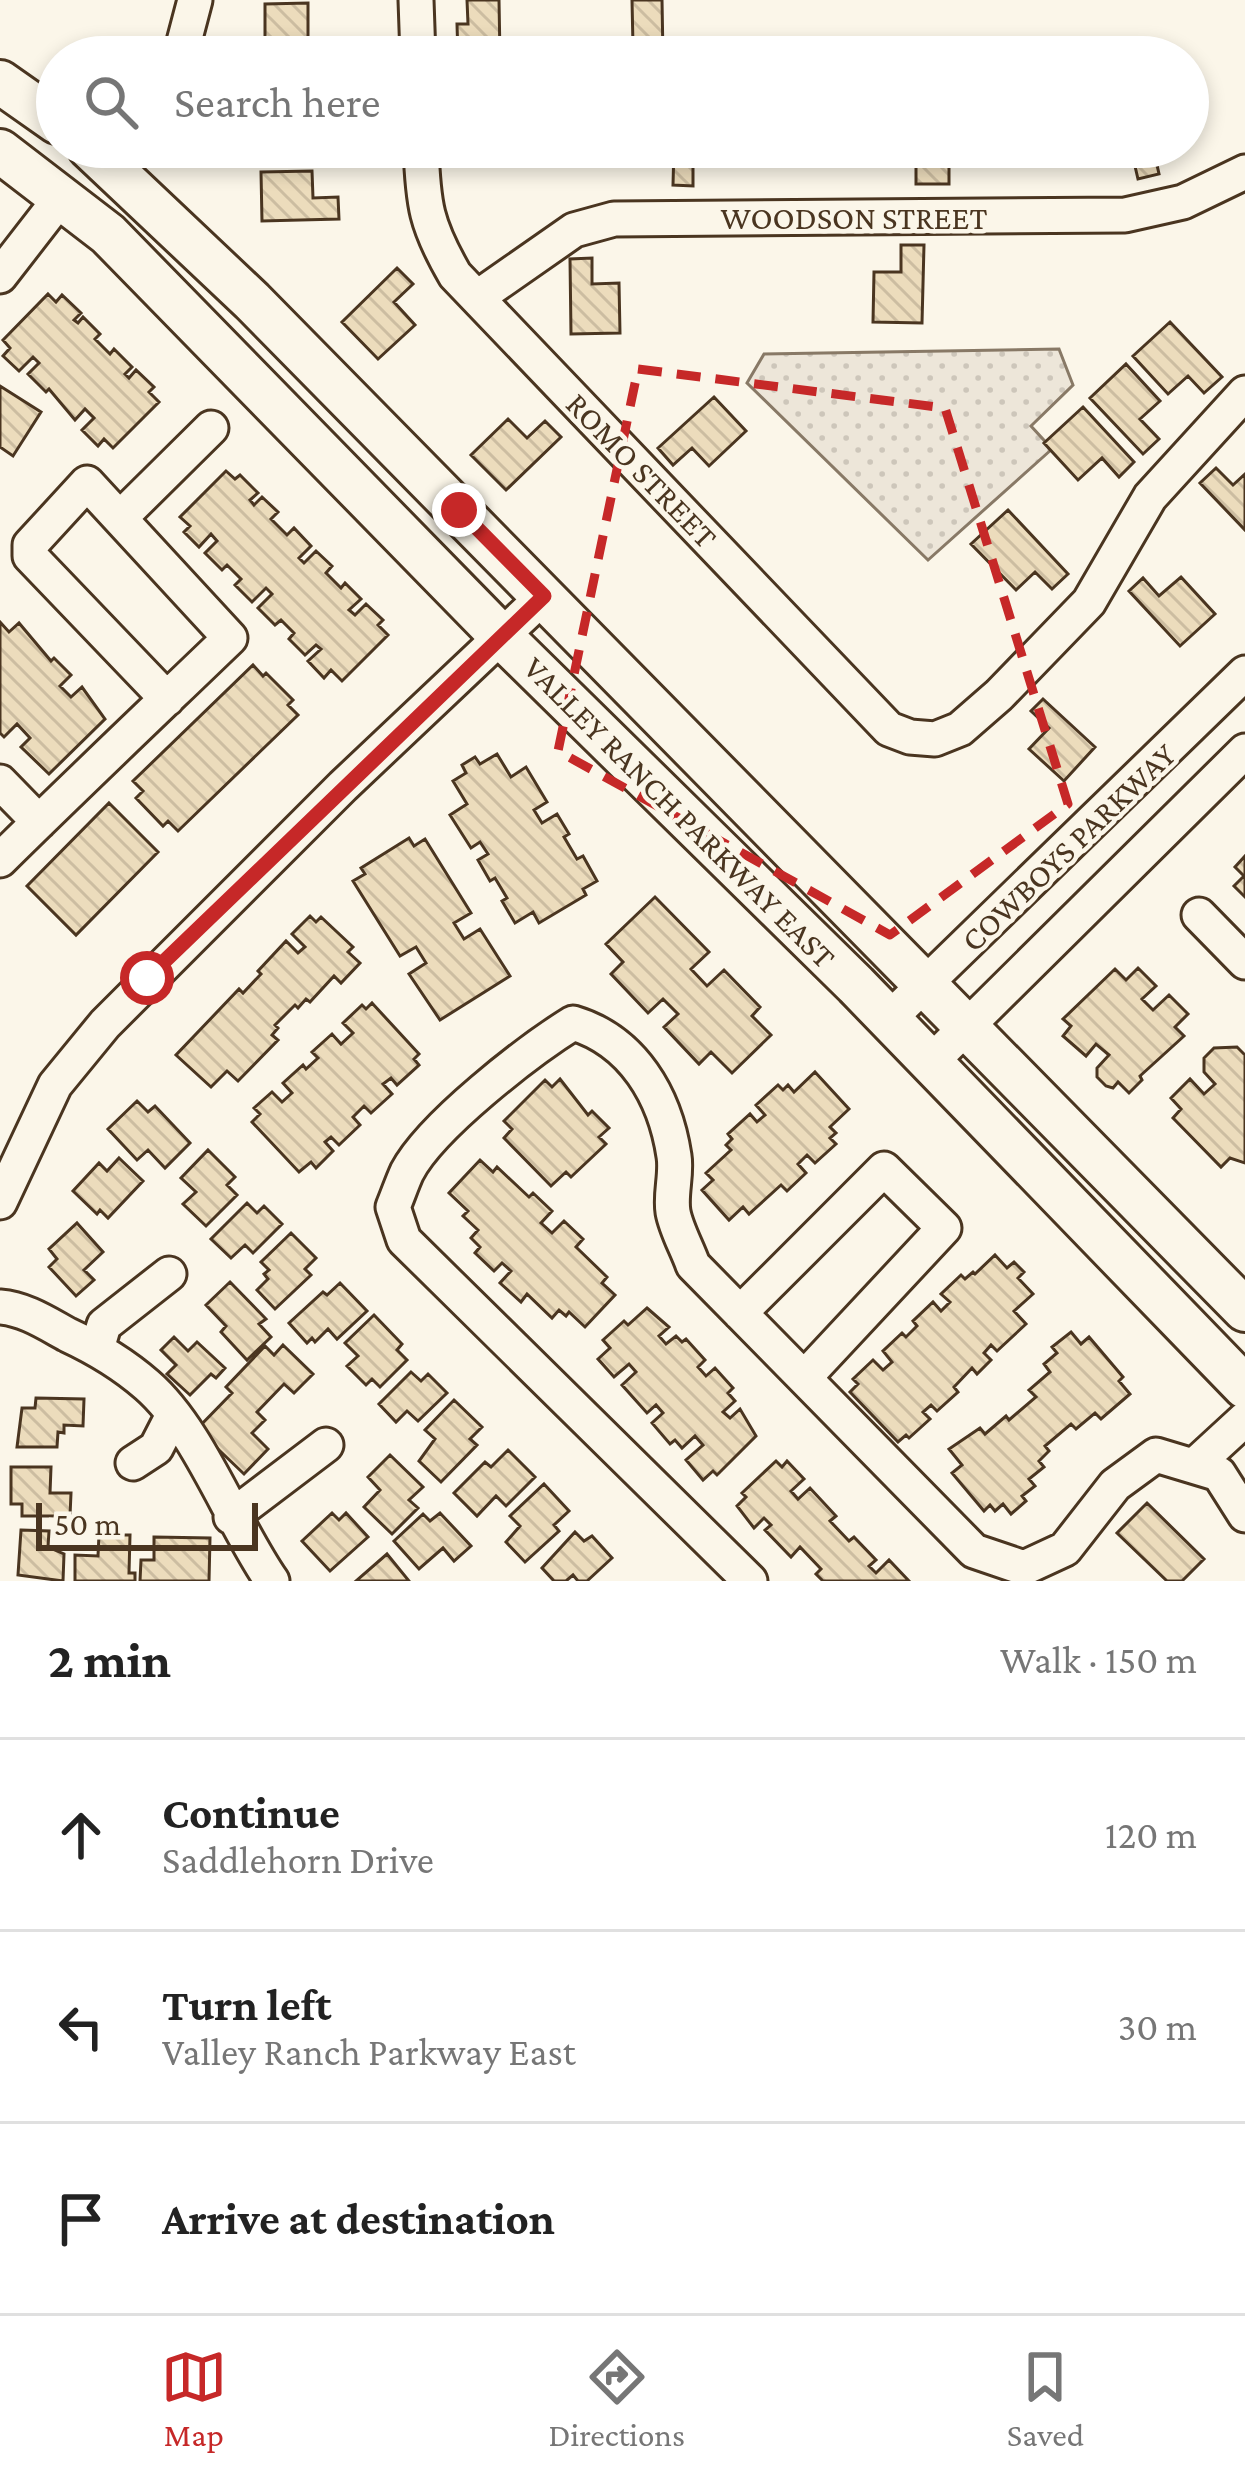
<!DOCTYPE html>
<html lang="en">
<head>
<meta charset="utf-8">
<style>
  :root { --surface:#fff; --page:#f2f2f2; --text:#222; --muted:#767676; --line:#e0e0e0; --accent:#c62828 }
  body { margin:0; font-family:"Crimson Pro",serif; background:var(--page); color:var(--text) }
  .scale { position:absolute; left:36px; bottom:30px; width:222px; box-sizing:border-box; padding-left:12px; border:6px solid #4a3520; border-top:0; font-size:33px; line-height:42px; white-space:nowrap; color:#4a3520; -webkit-text-stroke:9px #fbf6e9; paint-order:stroke }
  .stop { position:absolute; width:36px; height:36px; margin:-27px; border:9px solid #c62828; border-radius:50%; background:#fff }
  .stop.end { background:#c62828; border-color:#fff; box-shadow:0 3px 12px #0008 }
  .list { margin:0; padding:0; list-style:none }
  h2 { display:flex; justify-content:space-between; align-items:center; height:156px; margin:0; padding:0 48px; font-size:51px }
  h2 small { font-size:39px; font-weight:400; color:var(--muted) }
  .list li { display:grid; grid-template-columns:78px 1fr auto; gap:36px; align-items:center; box-sizing:border-box; height:192px; padding:0 48px; border-top:3px solid var(--line) }
  .list b { display:block; font-size:45px; white-space:nowrap }
  .list p { margin:0; font-size:39px; white-space:nowrap; color:var(--muted) }
  .list em { font-size:39px; font-style:normal; color:var(--muted) }
  .icon { flex:none; width:66px; height:66px; fill:none; stroke:currentColor; stroke-width:2; stroke-linecap:round; stroke-linejoin:round }
  .map { position:relative; flex:none; width:1245px; height:1581px; overflow:hidden }
  .search { position:absolute; background:var(--surface); box-shadow:0 6px 18px #0003; left:36px; right:36px; top:36px; height:132px; display:flex; align-items:center; gap:30px; box-sizing:border-box; padding:0 42px; border-radius:66px; color:var(--muted); font-size:45px }
  .sheet { height:732px; background:var(--surface) }
  nav { display:flex; justify-content:space-around; align-items:center; box-sizing:border-box; height:168px; border-top:3px solid var(--line); background:var(--surface); font-size:33px; color:var(--muted) }
  nav a { display:grid; justify-items:center; gap:6px }
  nav .on { color:var(--accent) }
  .map>svg:first-child { display:block }
  .grass { fill:url(#grass-dots); stroke:#887966; stroke-width:3 }
  .building { fill:url(#building-back-hatch); stroke:#4a3520; stroke-width:3 }
  .lines { fill:none; stroke-linecap:round; stroke-linejoin:round }
  .minor-casing { stroke:#4a3520; stroke-width:39 }
  .major-casing { stroke:#4a3520; stroke-width:48 }
  .minor { stroke:#fbf6e9; stroke-width:33 }
  .major { stroke:#fbf6e9; stroke-width:42 }
  .wall { stroke:#4a3520; stroke-width:6 }
  .route { stroke:#c62828; stroke-width:15 }
  .marked { fill:none; stroke:#c62828; stroke-width:9; stroke-dasharray:24 15; stroke-linejoin:round }
  .labels { text-anchor:middle; dominant-baseline:central; stroke-width:9; stroke-linejoin:round; paint-order:stroke }
  .street-label { font-size:33px; fill:#4a3520; stroke:#fbf6e9 }
</style>
</head>
<body>
<div class="map">
<svg width="1245" height="1581" viewBox="0 0 1245 1581">
  <defs>
    <pattern id="grass-dots" width="8" height="8" patternUnits="userSpaceOnUse" patternTransform="scale(3)"><rect width="8" height="8" fill="#ede6d9"/><path d="M2 2h.1M6 6h.1" fill="none" stroke="#cdc6ba" stroke-width="1.8" stroke-linecap="round"/></pattern>
    <pattern id="building-back-hatch" width="6" height="6" patternUnits="userSpaceOnUse" patternTransform="scale(3)"><rect width="6" height="6" fill="#ecdcbc"/><path d="M-1 5l2 2M0 0l6 6M5-1l2 2" fill="none" stroke="#ccbda1"/></pattern>
  </defs>
  <rect width="100%" height="100%" fill="#fbf6e9"/>
  <!-- grass -->
  <path class="grass" d="M 1059,349 L 1073,385 L 1031,426 L 1052,449 L 928,560 L 747,383 L 764,354 Z"/>
  <!-- building -->
  <path class="building" d="M 467,0 L 499,0 L 500,57 L 458,57 L 457,24 L 468,24 Z
    M 632,0 L 662,0 L 663,57 L 620,57 L 620,46 L 633,46 Z
    M 308,3 L 308,57 L 265,57 L 265,4 Z
    M 674,147 L 720,147 L 719,160 L 693,160 L 693,186 L 673,185 Z
    M 916,147 L 964,147 L 963,164 L 949,164 L 949,184 L 916,184 Z
    M 1104,147 L 1153,147 L 1159,174 L 1138,179 L 1131,149 L 1106,155 Z
    M 312,171 L 313,198 L 338,197 L 339,219 L 262,221 L 261,172 Z
    M 901,245 L 924,245 L 922,323 L 873,322 L 874,272 L 901,272 Z
    M 592,258 L 592,284 L 619,283 L 620,333 L 571,334 L 570,259 Z
    M 397,268 L 413,284 L 394,302 L 415,325 L 378,359 L 342,322 Z
    M 48,294 L 56,302 L 62,295 L 81,313 L 74,320 L 78,323 L 83,317 L 100,334 L 95,339 L 110,354 L 114,349 L 132,367 L 125,374 L 129,378 L 136,370 L 154,387 L 149,392 L 159,402 L 113,448 L 104,439 L 98,446 L 82,430 L 94,418 L 85,409 L 75,420 L 49,389 L 46,392 L 28,374 L 39,363 L 33,357 L 19,371 L 3,356 L 10,348 L 3,340 Z
    M 1170,322 L 1222,377 L 1204,393 L 1188,376 L 1168,394 L 1133,356 Z
    M 1126,364 L 1160,401 L 1140,419 L 1159,439 L 1143,454 L 1090,398 Z
    M 0,386 L 41,412 L 13,456 L 0,447 Z
    M 714,397 L 746,431 L 709,466 L 692,448 L 673,465 L 658,448 Z
    M 1083,407 L 1134,462 L 1119,477 L 1102,458 L 1078,480 L 1044,443 Z
    M 508,419 L 527,438 L 545,421 L 561,437 L 506,490 L 471,455 Z
    M 1216,468 L 1233,485 L 1245,474 L 1245,530 L 1200,483 Z
    M 226,471 L 235,479 L 240,475 L 258,493 L 250,500 L 254,505 L 262,497 L 278,512 L 271,519 L 287,535 L 294,528 L 311,546 L 299,558 L 304,563 L 316,551 L 332,566 L 326,573 L 341,588 L 345,583 L 361,599 L 349,610 L 355,615 L 366,604 L 383,620 L 378,625 L 388,635 L 342,681 L 331,670 L 324,678 L 308,661 L 321,649 L 316,645 L 305,655 L 289,639 L 294,633 L 281,620 L 275,625 L 258,608 L 272,594 L 266,588 L 252,602 L 235,585 L 241,579 L 227,565 L 222,570 L 205,553 L 217,541 L 211,534 L 199,547 L 184,532 L 190,526 L 180,517 Z
    M 1008,510 L 1068,574 L 1052,589 L 1035,572 L 1016,590 L 971,544 Z
    M 1181,577 L 1215,614 L 1180,646 L 1129,591 L 1143,578 L 1159,596 Z
    M 0,622 L 9,632 L 19,623 L 51,661 L 54,658 L 71,675 L 60,686 L 71,697 L 82,687 L 105,719 L 49,774 L 21,747 L 30,738 L 17,724 L 4,737 L 0,733 Z
    M 253,665 L 263,676 L 266,673 L 293,700 L 288,705 L 298,715 L 178,831 L 168,821 L 163,826 L 136,798 L 143,791 L 133,781 Z
    M 1043,699 L 1095,747 L 1064,781 L 1029,749 L 1049,728 L 1031,711 Z
    M 497,754 L 511,777 L 526,767 L 547,802 L 534,810 L 542,823 L 557,814 L 569,834 L 564,837 L 577,859 L 583,856 L 597,881 L 583,889 L 586,895 L 539,923 L 533,912 L 515,923 L 502,901 L 507,898 L 495,878 L 490,881 L 478,860 L 488,854 L 480,842 L 471,848 L 450,815 L 467,804 L 453,781 L 466,773 L 462,765 L 475,757 L 480,764 Z
    M 109,803 L 158,852 L 76,935 L 27,886 Z
    M 409,838 L 414,846 L 425,839 L 471,913 L 454,923 L 464,939 L 480,929 L 510,976 L 440,1020 L 409,974 L 426,963 L 416,947 L 400,956 L 353,881 L 365,874 L 361,868 Z
    M 1245,856 L 1245,897 L 1234,886 L 1244,876 L 1235,867 Z
    M 655,897 L 709,952 L 691,969 L 707,986 L 724,970 L 760,1007 L 752,1016 L 771,1035 L 732,1073 L 711,1052 L 699,1064 L 664,1027 L 678,1014 L 663,999 L 648,1013 L 611,974 L 623,962 L 606,944 Z
    M 310,916 L 316,922 L 321,917 L 353,947 L 348,952 L 360,963 L 341,983 L 334,976 L 310,1002 L 306,999 L 298,1008 L 295,1005 L 275,1025 L 278,1028 L 272,1035 L 278,1040 L 238,1081 L 227,1071 L 211,1087 L 176,1055 L 239,989 L 243,993 L 261,974 L 258,971 L 286,941 L 298,953 L 305,947 L 292,934 Z
    M 1138,968 L 1156,986 L 1142,999 L 1153,1010 L 1169,995 L 1188,1014 L 1175,1027 L 1184,1036 L 1140,1076 L 1142,1080 L 1129,1093 L 1118,1082 L 1113,1088 L 1106,1086 L 1097,1077 L 1097,1068 L 1109,1055 L 1096,1044 L 1086,1056 L 1063,1036 L 1071,1026 L 1063,1019 L 1115,969 L 1126,980 Z
    M 372,1003 L 419,1054 L 414,1059 L 419,1065 L 397,1085 L 391,1078 L 383,1084 L 392,1094 L 371,1113 L 364,1106 L 353,1117 L 360,1125 L 339,1145 L 331,1137 L 325,1142 L 333,1151 L 316,1168 L 311,1162 L 299,1172 L 252,1122 L 260,1114 L 254,1108 L 272,1092 L 282,1102 L 292,1093 L 283,1083 L 303,1065 L 306,1069 L 318,1058 L 312,1052 L 332,1034 L 341,1044 L 353,1033 L 343,1023 L 362,1005 L 366,1009 Z
    M 1237,1047 L 1245,1055 L 1245,1163 L 1230,1158 L 1221,1167 L 1173,1118 L 1181,1109 L 1171,1098 L 1190,1079 L 1204,1094 L 1215,1084 L 1204,1072 L 1204,1058 L 1214,1048 Z
    M 815,1072 L 849,1109 L 830,1127 L 836,1133 L 830,1138 L 836,1144 L 815,1163 L 807,1155 L 798,1164 L 806,1173 L 787,1191 L 781,1185 L 749,1214 L 743,1207 L 729,1220 L 702,1190 L 713,1180 L 706,1173 L 731,1150 L 726,1145 L 732,1139 L 728,1134 L 750,1114 L 757,1122 L 765,1115 L 756,1105 L 778,1085 L 783,1090 L 788,1085 L 794,1092 Z
    M 560,1079 L 588,1115 L 592,1111 L 609,1128 L 599,1137 L 606,1144 L 571,1177 L 566,1172 L 551,1186 L 504,1138 L 512,1129 L 504,1121 L 545,1080 L 552,1087 Z
    M 137,1101 L 148,1112 L 155,1106 L 190,1143 L 165,1168 L 148,1150 L 137,1160 L 108,1129 Z
    M 208,1150 L 235,1177 L 227,1185 L 237,1195 L 206,1226 L 183,1204 L 196,1192 L 181,1178 Z
    M 119,1158 L 143,1181 L 108,1218 L 100,1210 L 97,1214 L 73,1191 L 99,1163 L 107,1171 Z
    M 480,1160 L 493,1172 L 497,1167 L 529,1197 L 533,1193 L 552,1211 L 541,1223 L 552,1233 L 564,1221 L 583,1239 L 576,1247 L 607,1277 L 602,1283 L 615,1295 L 585,1327 L 569,1312 L 566,1316 L 559,1310 L 552,1318 L 527,1294 L 521,1302 L 500,1283 L 511,1271 L 502,1263 L 494,1271 L 475,1253 L 480,1247 L 471,1238 L 478,1230 L 463,1216 L 468,1211 L 449,1193 Z
    M 247,1203 L 257,1213 L 264,1206 L 282,1224 L 253,1253 L 245,1245 L 231,1258 L 211,1239 Z
    M 77,1223 L 103,1252 L 84,1270 L 94,1280 L 76,1296 L 49,1267 L 57,1259 L 49,1249 Z
    M 291,1233 L 316,1258 L 305,1269 L 311,1275 L 275,1309 L 257,1290 L 268,1279 L 264,1274 L 269,1270 L 261,1262 Z
    M 995,1255 L 1007,1268 L 1014,1262 L 1024,1272 L 1018,1278 L 1033,1294 L 1014,1311 L 1026,1324 L 997,1351 L 991,1345 L 984,1353 L 991,1360 L 977,1374 L 972,1368 L 954,1387 L 958,1392 L 937,1411 L 931,1405 L 923,1412 L 930,1419 L 909,1438 L 906,1435 L 898,1442 L 850,1392 L 858,1384 L 853,1379 L 873,1360 L 883,1370 L 892,1362 L 883,1351 L 902,1333 L 906,1337 L 917,1326 L 913,1321 L 933,1302 L 941,1311 L 950,1302 L 941,1294 L 961,1275 L 965,1279 L 973,1272 L 975,1274 Z
    M 230,1282 L 266,1319 L 259,1324 L 271,1337 L 247,1360 L 221,1332 L 226,1326 L 206,1305 Z
    M 340,1283 L 367,1311 L 337,1339 L 328,1329 L 315,1342 L 312,1338 L 307,1343 L 289,1323 L 323,1292 L 327,1295 Z
    M 647,1308 L 669,1327 L 659,1336 L 666,1344 L 676,1336 L 682,1342 L 686,1339 L 705,1360 L 698,1367 L 706,1376 L 715,1368 L 733,1388 L 728,1393 L 735,1401 L 723,1412 L 730,1418 L 740,1409 L 756,1436 L 717,1475 L 713,1471 L 703,1480 L 686,1460 L 703,1445 L 695,1436 L 682,1448 L 675,1440 L 670,1444 L 652,1423 L 663,1413 L 656,1405 L 647,1413 L 622,1385 L 636,1372 L 629,1364 L 614,1377 L 598,1359 L 610,1348 L 603,1340 L 624,1321 L 628,1325 Z
    M 374,1315 L 402,1344 L 397,1350 L 407,1360 L 380,1387 L 372,1379 L 366,1385 L 347,1366 L 358,1356 L 345,1343 Z
    M 1071,1332 L 1081,1344 L 1089,1337 L 1123,1377 L 1119,1381 L 1130,1394 L 1101,1419 L 1095,1413 L 1076,1429 L 1071,1424 L 1045,1446 L 1049,1451 L 1039,1461 L 1044,1467 L 1029,1479 L 1035,1486 L 1022,1496 L 1026,1501 L 1011,1514 L 1003,1504 L 995,1511 L 990,1505 L 984,1511 L 952,1473 L 962,1465 L 949,1449 L 980,1428 L 985,1434 L 1006,1416 L 1009,1420 L 1036,1397 L 1029,1390 L 1050,1372 L 1044,1364 L 1057,1353 L 1052,1347 Z
    M 174,1337 L 188,1351 L 197,1342 L 225,1368 L 216,1378 L 211,1374 L 190,1395 L 167,1374 L 176,1365 L 161,1350 Z
    M 283,1345 L 313,1374 L 294,1393 L 284,1384 L 257,1412 L 265,1420 L 252,1433 L 268,1449 L 244,1474 L 197,1429 L 232,1393 L 226,1387 L 265,1346 L 274,1355 Z
    M 411,1372 L 421,1381 L 428,1374 L 447,1393 L 418,1421 L 407,1411 L 396,1422 L 379,1404 Z
    M 36,1398 L 84,1399 L 83,1426 L 64,1425 L 64,1433 L 58,1432 L 57,1447 L 17,1447 L 22,1408 L 35,1408 Z
    M 454,1400 L 482,1427 L 470,1439 L 477,1445 L 441,1482 L 419,1461 L 435,1439 L 425,1430 Z
    M 508,1450 L 535,1477 L 506,1506 L 496,1496 L 477,1516 L 454,1493 L 485,1462 L 491,1467 Z
    M 390,1455 L 423,1487 L 409,1500 L 418,1508 L 392,1534 L 364,1507 L 380,1490 L 368,1477 Z
    M 776,1461 L 782,1467 L 787,1461 L 804,1479 L 791,1491 L 798,1499 L 810,1488 L 836,1516 L 830,1521 L 849,1541 L 854,1537 L 876,1560 L 869,1566 L 876,1573 L 889,1560 L 909,1581 L 823,1581 L 816,1574 L 821,1569 L 800,1547 L 791,1557 L 765,1530 L 771,1525 L 764,1518 L 754,1528 L 737,1506 L 746,1497 L 742,1493 Z
    M 11,1467 L 51,1467 L 50,1493 L 71,1493 L 70,1516 L 22,1516 L 22,1504 L 11,1504 Z
    M 544,1484 L 569,1511 L 554,1525 L 559,1531 L 525,1562 L 506,1542 L 520,1526 L 510,1516 Z
    M 1147,1503 L 1204,1559 L 1182,1581 L 1167,1581 L 1117,1533 Z
    M 332,1513 L 339,1520 L 346,1513 L 368,1537 L 330,1571 L 302,1541 Z
    M 440,1513 L 471,1546 L 454,1561 L 443,1548 L 419,1569 L 394,1541 L 423,1514 L 430,1521 Z
    M 21,1530 L 49,1531 L 48,1547 L 64,1554 L 63,1581 L 18,1575 Z
    M 575,1532 L 584,1541 L 592,1536 L 612,1558 L 587,1581 L 578,1581 L 573,1575 L 566,1581 L 554,1581 L 542,1568 Z
    M 99,1535 L 130,1535 L 129,1573 L 135,1573 L 135,1581 L 75,1581 L 75,1555 L 98,1556 Z
    M 154,1537 L 210,1538 L 209,1581 L 140,1581 L 141,1560 L 154,1560 Z
    M 387,1554 L 409,1581 L 356,1581 Z"/>
  <g class="lines">
    <!-- minor casing -->
    <g class="minor-casing">
      <path id="minor" d="M 416,0 L 418,57
        M 180,57 L 195,0
        M 421,147 C 423,205 426,225 455,275 L 889,729 L 910,737 L 935,739 L 960,729 L 999,695 L 1089,602 L 1150,497 L 1245,393
        M 0,276 L 62,196
        M 478,297 L 574,230 L 614,219 L 1125,215 L 1183,202 L 1245,172
        M 120,518 L 211,428
        M 0,782 L 39,822
        M 0,860 C 76,785 153,712 230,638 L 87,483 L 30,545 L 30,556 L 167,699
        M 1199,915 L 1245,962
        M 889,1019 L 1245,673
        M 931,1062 L 1245,751
        M 0,1202 L 55,1085 L 105,1024 L 343,786 L 544,596
        M 0,1307 C 25,1309 46,1323 68,1335 C 96,1348 124,1365 147,1385 C 199,1430 231,1522 272,1581
        M 740,1313 L 884,1169 L 944,1228 L 804,1378
        M 97,1349 L 104,1325 L 169,1274
        M 133,1463 L 156,1448 L 173,1415
        M 1195,1465 L 1245,1419
        M 231,1517 L 326,1445
        M 750,1581 L 404,1240 L 393,1207 C 398,1195 402,1183 407,1172 C 431,1126 528,1051 573,1023 C 633,1041 665,1096 674,1156 C 677,1174 670,1194 673,1212 C 676,1229 687,1248 693,1265 L 974,1551 L 1024,1568 L 1065,1549 L 1115,1485 L 1156,1455 L 1219,1474 L 1245,1515"/>
    </g>
    <!-- major casing -->
    <g class="major-casing">
      <path id="major" d="M 0,82 L 57,122
        M 89,147 L 252,301 L 1245,1310
        M 0,151 L 108,234 L 501,636 L 856,985 L 1245,1387"/>
    </g>
    <!-- minor -->
    <use href="#minor" class="minor"/>
    <!-- major -->
    <use href="#major" class="major"/>
    <!-- wall -->
    <path class="wall" d="M 1188,75 L 1192,74"/>
  </g>
  <g class="lines">
    <!-- route -->
    <path class="route" d="M 147,978 L 544,596 L 459,510"/>
  </g>
  <!-- marked area -->
  <path class="marked" d="M 638,369 L 945,408 L 1068,804 L 890,935 L 558,751 Z"/>
  <g class="labels">
    <!-- street labels -->
    <g class="street-label">
      <text x="854" y="217">WOODSON STREET</text>
      <text transform="translate(642 470) rotate(46)">ROMO STREET</text>
      <text transform="translate(680 812) rotate(45)">VALLEY RANCH PARKWAY EAST</text>
      <text transform="translate(1068 847) rotate(-44)">COWBOYS PARKWAY</text>
    </g>
  </g>
</svg>
<div class="scale">50 m</div>
<div class="stop" style="left:147px;top:978px"></div>
<div class="stop end" style="left:459px;top:510px"></div>
<div class="search"><svg class="icon" aria-label="search" viewBox="0 0 24 24"><circle cx="10" cy="10" r="6"/><path d="M15 15l6 6"/></svg>Search here</div>
</div>
<section class="sheet">
<h2>2 min<small>Walk · 150 m</small></h2>
<ul class="list">
<li><svg class="icon" aria-label="ahead" viewBox="0 0 24 24"><path d="M12 20V5M6 11l6-6 6 6"/></svg><div><b>Continue</b><p>Saddlehorn Drive</p></div><em>120 m</em></li>
<li><svg class="icon" aria-label="left" viewBox="0 0 24 24"><path d="M17 20v-9H6M10 6l-5 5 5 5"/></svg><div><b>Turn left</b><p>Valley Ranch Parkway East</p></div><em>30 m</em></li>
<li><svg class="icon" aria-label="arrive" viewBox="0 0 24 24"><path d="M6 21V4h12l-3 4 3 4H6"/></svg><div><b>Arrive at destination</b></div></li>
</ul>
</section>
<nav>
<a class="on"><svg class="icon" aria-label="map" viewBox="0 0 24 24"><path d="M3 6l6-2 6 2 6-2v14l-6 2-6-2-6 2zM9 4v14M15 6v14"/></svg>Map</a>
<a><svg class="icon" aria-label="directions" viewBox="0 0 24 24"><path d="M12 3l9 9-9 9-9-9zM9 14v-3h6M13 9l2 2-2 2"/></svg>Directions</a>
<a><svg class="icon" aria-label="saved" viewBox="0 0 24 24"><path d="M7 4h10v16l-5-4-5 4z"/></svg>Saved</a>
</nav>
</body>
</html>
